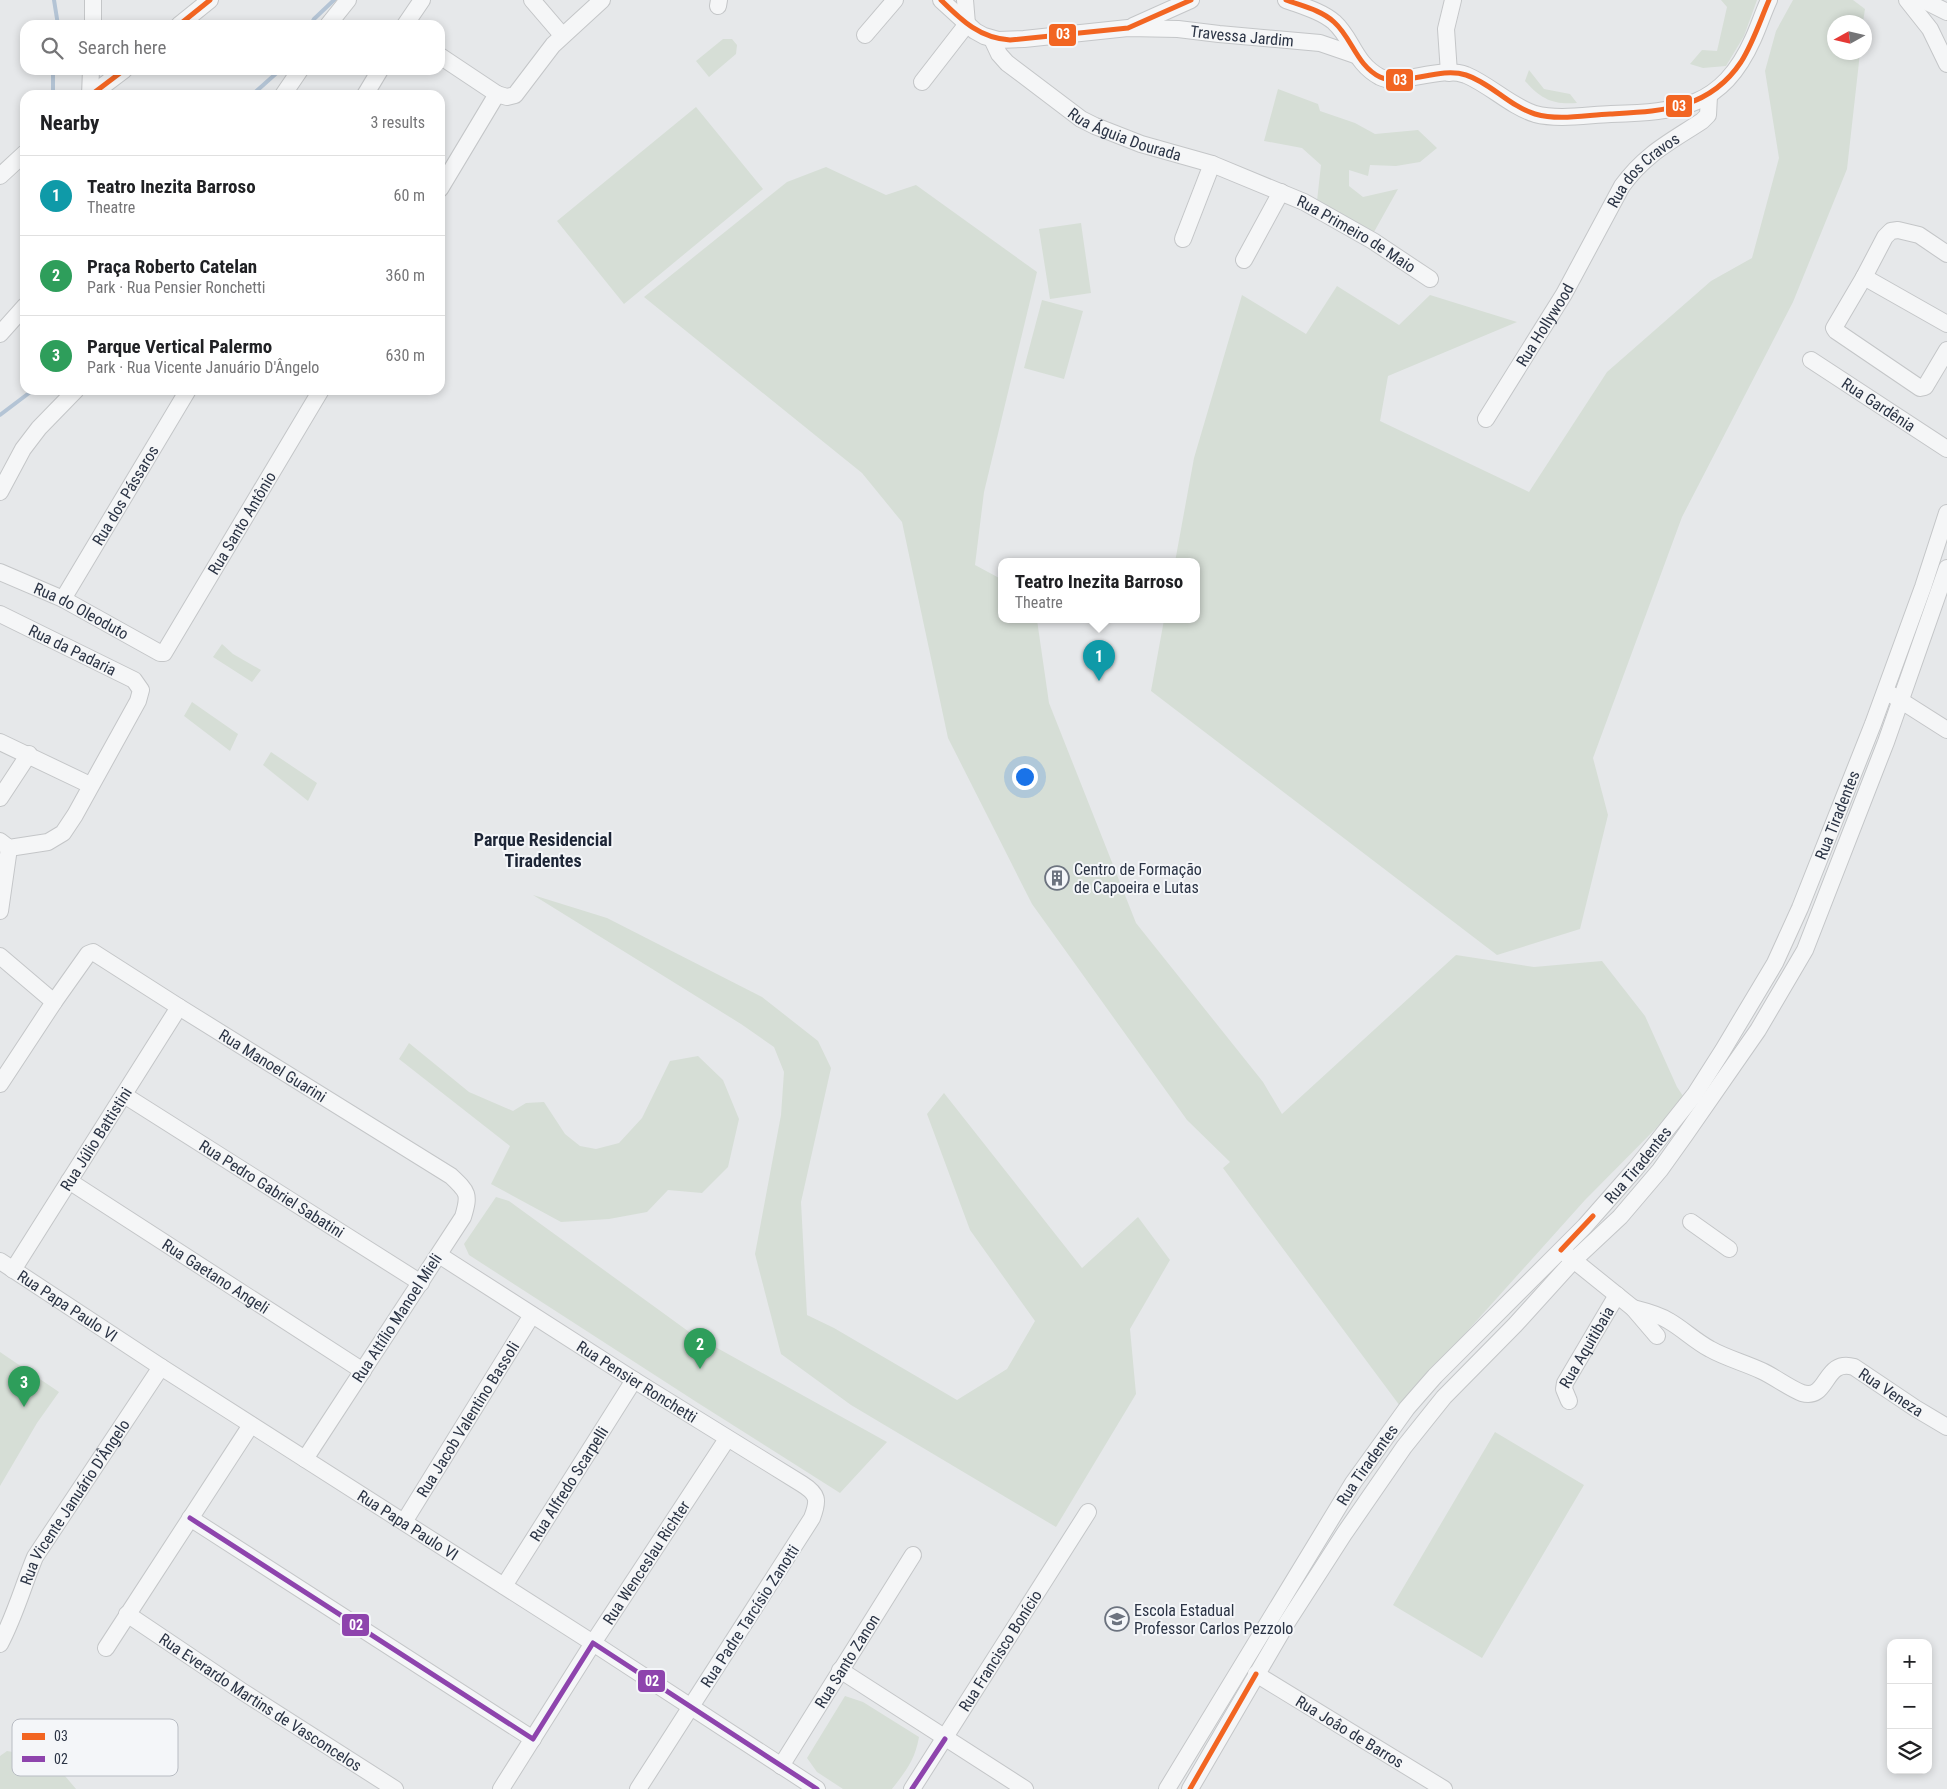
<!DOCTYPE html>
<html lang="en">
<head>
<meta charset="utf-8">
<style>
  :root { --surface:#fff; --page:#f6f6f6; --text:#202124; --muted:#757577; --line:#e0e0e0; --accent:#ea580c }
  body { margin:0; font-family:"Roboto Condensed",sans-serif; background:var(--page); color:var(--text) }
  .controls { position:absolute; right:15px; bottom:15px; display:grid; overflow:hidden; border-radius:10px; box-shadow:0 2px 8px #0003 }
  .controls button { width:45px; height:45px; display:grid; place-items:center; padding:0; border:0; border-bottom:1px solid var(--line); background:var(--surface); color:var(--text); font:25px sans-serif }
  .compass { position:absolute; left:1827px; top:15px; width:45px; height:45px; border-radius:50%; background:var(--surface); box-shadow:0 2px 8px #0003; rotate:262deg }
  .you { position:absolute; left:1024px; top:776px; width:18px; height:18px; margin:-12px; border:4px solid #fff; border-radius:50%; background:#1a73e8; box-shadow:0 0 0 8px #1a73e833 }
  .badge { display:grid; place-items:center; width:32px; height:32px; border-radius:50%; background:var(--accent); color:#fff; font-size:16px; font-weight:700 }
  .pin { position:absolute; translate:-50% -41px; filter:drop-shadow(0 1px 2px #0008) }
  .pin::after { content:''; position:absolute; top:26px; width:18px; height:15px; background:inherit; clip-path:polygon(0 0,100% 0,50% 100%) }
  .popup { position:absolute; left:998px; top:558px; width:202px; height:65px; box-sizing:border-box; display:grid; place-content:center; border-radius:10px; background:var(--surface); filter:drop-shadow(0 1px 4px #0005); font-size:16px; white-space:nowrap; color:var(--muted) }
  .popup b { font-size:19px; color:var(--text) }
  .popup::after { content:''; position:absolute; left:50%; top:100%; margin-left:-10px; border:10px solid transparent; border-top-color:var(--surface) }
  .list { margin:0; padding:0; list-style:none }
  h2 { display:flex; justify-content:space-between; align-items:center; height:65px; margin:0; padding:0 20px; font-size:21px }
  h2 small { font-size:16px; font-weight:400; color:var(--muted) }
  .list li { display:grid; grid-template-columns:32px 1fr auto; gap:15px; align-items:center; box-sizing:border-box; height:80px; padding:0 20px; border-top:1px solid var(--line) }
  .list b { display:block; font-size:19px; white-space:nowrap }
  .list p { margin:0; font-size:16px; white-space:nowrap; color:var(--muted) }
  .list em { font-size:16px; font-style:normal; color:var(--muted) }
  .icon { flex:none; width:28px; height:28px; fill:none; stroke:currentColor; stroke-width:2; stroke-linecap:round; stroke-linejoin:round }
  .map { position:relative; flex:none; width:1947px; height:1789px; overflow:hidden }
  .search { position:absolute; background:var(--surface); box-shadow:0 2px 8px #0003; left:20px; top:20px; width:425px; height:55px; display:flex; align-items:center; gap:12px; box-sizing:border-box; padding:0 18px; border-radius:15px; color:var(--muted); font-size:19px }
  .panel { position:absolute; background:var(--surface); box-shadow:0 2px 8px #0003; left:20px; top:90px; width:425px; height:305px; border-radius:15px }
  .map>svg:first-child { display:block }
  .green { fill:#d6ded6 }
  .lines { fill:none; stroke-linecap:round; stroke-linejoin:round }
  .stream { stroke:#b4c4d5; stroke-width:4 }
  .minor-casing { stroke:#c4c6c8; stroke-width:18 }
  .minor { stroke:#f5f6f7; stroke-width:16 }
  .bus-1-casing { stroke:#f4f6f9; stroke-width:9 }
  .bus-2-casing { stroke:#f4f6f9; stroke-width:9 }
  .bus-1 { stroke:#f26522; stroke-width:5 }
  .bus-2 { stroke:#8e44ad; stroke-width:5 }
  .labels { text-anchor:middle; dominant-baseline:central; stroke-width:4; stroke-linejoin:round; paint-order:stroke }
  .street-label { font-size:16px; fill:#2b3445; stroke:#f4f6f9 }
  .poi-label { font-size:16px; fill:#2b3445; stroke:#f4f6f9; text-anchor:start }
  .neighbourhood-label { font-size:18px; font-weight:bold; fill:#1d2536; stroke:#f4f6f9 }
  .key { fill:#f4f6f9; stroke:#b8bcc3; stroke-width:1 }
  .key-label { font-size:14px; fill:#2b3445 }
  .line-badge { stroke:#f4f6f9; stroke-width:2 }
  .badge-label { font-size:14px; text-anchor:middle; font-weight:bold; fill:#fff }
</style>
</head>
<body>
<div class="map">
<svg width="1947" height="1789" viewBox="0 0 1947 1789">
  <rect width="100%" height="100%" fill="#e6e8ea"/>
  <!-- green -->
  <path class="green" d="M 1721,0 L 1757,0 L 1744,36 L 1726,66 L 1703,68 L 1690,64 L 1702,50 L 1717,51 L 1727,7 Z
    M 1793,0 L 1853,0 L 1865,9 L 1863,22 L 1834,22 L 1834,52 L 1860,53 L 1847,169 L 1793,302 L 1682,517 L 1593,758 L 1608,815 L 1580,929 L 1497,955 L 1151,691 L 1164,620 L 1196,620 L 1196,562 L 1175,562 L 1194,458 L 1242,295 L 1306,334 L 1337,286 L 1399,325 L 1430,295 L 1517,322 L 1388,376 L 1380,421 L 1529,492 L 1607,372 L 1711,281 L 1752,258 L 1779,158 L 1765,71 L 1776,31 Z
    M 723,39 L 732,39 L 737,45 L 736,54 L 709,77 L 696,61 Z
    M 1529,70 L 1544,89 L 1570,94 L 1577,103 C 1553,105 1541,99 1525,81 Z
    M 1278,89 L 1318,104 L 1320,111 L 1355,123 L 1375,134 L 1418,130 L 1437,148 L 1420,162 L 1396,166 L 1370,165 L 1368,176 L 1349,170 L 1349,186 L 1363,197 L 1398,189 L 1374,232 L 1317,201 L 1321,165 L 1302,148 L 1264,141 Z
    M 696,107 L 763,189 L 624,304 L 557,221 Z
    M 826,167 L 886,195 L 916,185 L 1037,272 L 984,492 L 975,565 L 1001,579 L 1002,620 L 1037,620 L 1049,703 L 1136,923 L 1263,1082 L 1282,1114 L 1456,955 L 1534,967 L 1602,961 L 1645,1016 L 1677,1087 L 1685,1099 L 1585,1200 L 1400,1406 L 1223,1168 L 1230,1162 L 1187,1120 L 1032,904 L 948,738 L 902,522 L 862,473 L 644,297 L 787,182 Z
    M 1081,223 L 1091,293 L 1050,299 L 1039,229 Z
    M 1042,300 L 1083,311 L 1064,379 L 1024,368 Z
    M 222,644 L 233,654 L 261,670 L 252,682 L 213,657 Z
    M 192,702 L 238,734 L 230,751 L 184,716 Z
    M 271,752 L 317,783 L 308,801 L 263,765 Z
    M 533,895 L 607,918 L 762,997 L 818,1041 L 831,1068 L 801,1202 L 807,1315 L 834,1328 L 957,1400 L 1007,1369 L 1035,1321 L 970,1230 L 927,1114 L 944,1093 L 1082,1268 L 1138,1217 L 1170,1260 L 1130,1329 L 1136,1394 L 1056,1527 L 851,1405 L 781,1354 L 755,1254 L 781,1115 L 784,1072 L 774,1047 L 741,1024 Z
    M 409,1043 L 469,1092 L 513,1111 L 526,1103 L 544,1102 L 565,1134 L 580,1146 L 596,1149 L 619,1143 L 642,1118 L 670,1061 L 698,1056 L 723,1080 L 739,1119 L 728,1167 L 702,1193 L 668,1190 L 647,1212 L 609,1219 L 561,1222 L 491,1184 L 510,1146 L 399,1059 Z
    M 496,1197 L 509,1201 L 692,1334 L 887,1442 L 840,1493 L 698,1403 L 469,1255 L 464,1244 Z
    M 0,1352 L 59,1392 L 37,1423 L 0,1486 Z
    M 1495,1432 L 1584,1485 L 1482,1658 L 1393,1605 Z
    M 845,1696 L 863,1702 L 919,1737 C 915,1760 906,1771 892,1789 L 843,1789 L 817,1772 L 807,1758 Z
    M 7,1751 L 25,1754 L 60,1770 L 76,1789 L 0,1789 L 0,1756 Z"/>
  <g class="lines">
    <!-- stream -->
    <path class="stream" d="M 54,0 L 58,25
      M 311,25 L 314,19 L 334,0
      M 53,95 L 53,70
      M 252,95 L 280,70
      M 0,415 L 33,390"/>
    <!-- minor casing -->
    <g class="minor-casing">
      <g id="minor">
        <path d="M 532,0 L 562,35"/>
        <path id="s1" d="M 941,0 L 975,31 L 984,36 L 998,40 L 1024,39 L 1128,28 L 1178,29 L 1219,34 L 1320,43 L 1355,55"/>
        <path d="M 965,0 L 967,24"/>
        <path d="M 1286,0 C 1302,6 1321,11 1334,22 C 1353,39 1354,63 1380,77 C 1400,87 1439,65 1466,75 C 1490,85 1510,106 1535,114 C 1558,120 1587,115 1611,114 C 1679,112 1722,108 1753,39 C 1759,26 1763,13 1769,0"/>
        <path d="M 1907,0 L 1930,29 L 1947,64"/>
        <path d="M 1923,0 L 1947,12"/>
        <path d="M 718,6 L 719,0"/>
        <path d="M 93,25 L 93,0"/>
        <path d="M 179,25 L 210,0"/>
        <path d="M 328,25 L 348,0"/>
        <path d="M 405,25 L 422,0"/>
        <path d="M 1133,26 L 1191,0"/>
        <path d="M 865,35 L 895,0"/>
        <path id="s2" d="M 992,39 L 999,54 L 1007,63 L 1081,119 L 1095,126 L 1141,144 L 1212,164 L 1304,202 L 1373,241 L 1430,279"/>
        <path d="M 440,56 L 497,94"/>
        <path d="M 1449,73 L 1446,29 L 1453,0"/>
        <path d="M 922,82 L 967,24"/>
        <path d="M 90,95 L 91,70"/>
        <path d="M 91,95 L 124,70"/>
        <path d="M 283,95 L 300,70"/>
        <path d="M 365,95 L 380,70"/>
        <path d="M 0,176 L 25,153"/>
        <path d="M 440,189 L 497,94 L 507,97 L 515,95 L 553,45 L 602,0"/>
        <path d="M 1183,239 L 1212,164"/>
        <path d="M 1947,254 L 1919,235 L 1898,230 L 1891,231 L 1885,237 L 1864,277 L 1834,328 L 1836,331 L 1920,388 L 1925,387 L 1947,350"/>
        <path d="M 1244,260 L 1281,192"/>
        <path d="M 1864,277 L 1947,324"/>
        <path d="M 0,334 L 25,306"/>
        <path id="s3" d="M 1811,360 L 1947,449"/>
        <path id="s4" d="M 1486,419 L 1564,294 L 1622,186 C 1645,154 1670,142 1702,121 L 1708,115 L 1709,96"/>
        <path d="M 0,492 L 23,449 L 39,428 L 76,390"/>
        <path id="s5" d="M 0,572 L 63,599 L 160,653 L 164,653 L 321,390"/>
        <path id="s6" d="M 63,599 L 188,390"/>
        <path id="s7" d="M 0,614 L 134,680 L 141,690 L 138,701 L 75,815 L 63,833 L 48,842 L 9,848 L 0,841"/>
        <path d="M 1892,695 L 1947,730"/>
        <path d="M 0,742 L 90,785"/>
        <path d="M 0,798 L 29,754"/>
        <path d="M 0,911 L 9,848"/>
        <path d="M 0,956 L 54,1002"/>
        <path id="s8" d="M 0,1084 L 54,1002 L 88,954 L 93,952 L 179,1007 L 451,1176 C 468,1192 470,1194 463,1217 L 305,1459"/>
        <path id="s9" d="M 124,1095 L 421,1283"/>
        <path id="s10" d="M 69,1181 L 363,1371"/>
        <path d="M 1691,1222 L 1729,1249"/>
        <path d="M 1566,1254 L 1633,1308 L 1657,1336"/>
        <path id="s11" d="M 439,1255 L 634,1380 L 802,1484 C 818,1494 819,1500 812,1518 L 638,1789"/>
        <path id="s12" d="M 0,1261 L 161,1367 L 593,1643 L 817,1789"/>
        <path id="s13" d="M 13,1270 L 179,1007"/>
        <path id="s14" d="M 1633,1308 C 1645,1311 1658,1314 1669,1321 C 1683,1329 1695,1341 1710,1349 C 1726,1358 1745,1363 1762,1371 C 1775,1377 1789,1388 1802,1393 C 1829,1401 1823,1358 1854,1367 L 1915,1408 L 1947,1427"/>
        <path id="s15" d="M 1569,1401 L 1564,1389 L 1565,1383 L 1617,1295"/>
        <path d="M 190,1518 L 533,1739"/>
        <path id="s16" d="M 404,1522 L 532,1315"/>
        <path id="s17" d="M 504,1586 L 634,1380"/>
        <path id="s18" d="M 127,1614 L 240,1690 L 395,1789"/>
        <path id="s19" d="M 0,1644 C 15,1616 23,1586 35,1557 L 161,1367"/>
        <path d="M 106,1648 L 251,1425"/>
        <path d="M 840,1670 L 1025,1789"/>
        <path id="s20" d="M 1256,1674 L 1444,1789"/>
        <path id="s21" d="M 781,1766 L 913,1555"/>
        <path id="s22" d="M 501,1789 L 593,1643 L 727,1439"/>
        <path id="s23" d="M 912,1789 L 1088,1512"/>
        <path id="s24" d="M 1167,1789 L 1353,1483 L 1407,1408 L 1435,1376 L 1585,1226 L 1636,1168 L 1695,1094 L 1723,1050 L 1775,963 L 1800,908 L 1873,724 L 1923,587 L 1947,513"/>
        <path d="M 1190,1789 L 1288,1621 L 1344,1534 L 1404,1447 L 1444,1397 L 1515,1325 L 1573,1261 L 1620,1217 L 1660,1170 L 1685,1135 L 1758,1030 L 1805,950 L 1886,742 L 1947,568"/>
      </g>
    </g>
    <!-- minor -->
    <use href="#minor" class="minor"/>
    <!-- bus-1 casing -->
    <g class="bus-1-casing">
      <path id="bus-1" d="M 941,0 C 962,21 980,38 1010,40 L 1128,28 L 1191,0
        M 1286,0 C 1302,6 1321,10 1334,22 C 1352,38 1357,66 1380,77 C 1404,88 1438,66 1466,75 C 1491,83 1509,106 1535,114 C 1559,121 1586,115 1610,114 C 1662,111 1709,110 1741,62 C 1753,43 1760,21 1769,0
        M 179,25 L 210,0
        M 91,95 L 124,70
        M 1561,1250 L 1593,1216
        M 1190,1789 L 1256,1674"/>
    </g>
    <!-- bus-2 casing -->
    <g class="bus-2-casing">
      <path id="bus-2" d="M 190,1518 L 533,1739 L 593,1643 L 817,1789
        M 912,1789 L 945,1739"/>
    </g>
    <!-- bus-1 -->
    <use href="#bus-1" class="bus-1"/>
    <!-- bus-2 -->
    <use href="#bus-2" class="bus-2"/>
  </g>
  <!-- icons -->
  <defs>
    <g id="building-ring" transform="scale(1.25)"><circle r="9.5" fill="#f4f6f9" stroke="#6c737f" stroke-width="1.5"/><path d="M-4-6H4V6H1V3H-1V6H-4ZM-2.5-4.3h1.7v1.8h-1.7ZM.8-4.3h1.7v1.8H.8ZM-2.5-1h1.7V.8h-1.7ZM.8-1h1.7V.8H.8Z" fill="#6c737f"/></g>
    <g id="school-ring" transform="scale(1.25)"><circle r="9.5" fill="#f4f6f9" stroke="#6c737f" stroke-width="1.5"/><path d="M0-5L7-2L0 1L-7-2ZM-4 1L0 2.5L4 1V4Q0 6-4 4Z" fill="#6c737f"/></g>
  </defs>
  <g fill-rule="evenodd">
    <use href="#building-ring" x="1057" y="878"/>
    <use href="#school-ring" x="1117" y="1619"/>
  </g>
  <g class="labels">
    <!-- street labels -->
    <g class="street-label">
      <text stroke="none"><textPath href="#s1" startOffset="316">Travessa Jardim</textPath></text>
      <text stroke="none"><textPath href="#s2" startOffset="168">Rua Águia Dourada</textPath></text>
      <text stroke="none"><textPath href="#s4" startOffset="296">Rua dos Cravos</textPath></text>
      <text stroke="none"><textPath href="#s2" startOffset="421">Rua Primeiro de Maio</textPath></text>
      <text stroke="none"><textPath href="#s4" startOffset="111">Rua Hollywood</textPath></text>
      <text stroke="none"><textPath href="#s3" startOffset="81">Rua Gardênia</textPath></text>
      <text stroke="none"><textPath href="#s6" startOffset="121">Rua dos Pássaros</textPath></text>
      <text stroke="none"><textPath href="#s5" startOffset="335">Rua Santo Antônio</textPath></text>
      <text stroke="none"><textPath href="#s5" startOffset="90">Rua do Oleoduto</textPath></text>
      <text stroke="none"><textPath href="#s7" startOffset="81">Rua da Padaria</textPath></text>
      <text stroke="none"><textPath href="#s24" startOffset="1191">Rua Tiradentes</textPath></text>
      <text stroke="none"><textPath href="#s8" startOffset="375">Rua Manoel Guarini</textPath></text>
      <text stroke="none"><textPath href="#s13" startOffset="155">Rua Júlio Battistini</textPath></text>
      <text stroke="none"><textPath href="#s24" startOffset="786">Rua Tiradentes</textPath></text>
      <text stroke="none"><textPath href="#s9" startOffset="175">Rua Pedro Gabriel Sabatini</textPath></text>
      <text stroke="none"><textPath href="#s10" startOffset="175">Rua Gaetano Angeli</textPath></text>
      <text stroke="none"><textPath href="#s12" startOffset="81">Rua Papa Paulo VI</textPath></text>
      <text transform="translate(397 1318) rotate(-57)">Rua Attílio Manoel Mieli</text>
      <text stroke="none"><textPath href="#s15" startOffset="61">Rua Aquitibaia</textPath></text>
      <text stroke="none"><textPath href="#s11" startOffset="235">Rua Pensier Ronchetti</textPath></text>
      <text stroke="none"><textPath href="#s14" startOffset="299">Rua Veneza</textPath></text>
      <text stroke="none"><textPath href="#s16" startOffset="121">Rua Jacob Valentino Bassoli</textPath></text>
      <text stroke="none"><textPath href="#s24" startOffset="381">Rua Tiradentes</textPath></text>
      <text stroke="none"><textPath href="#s17" startOffset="121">Rua Alfredo Scarpelli</textPath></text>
      <text stroke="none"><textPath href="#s19" startOffset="161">Rua Vicente Januário D'Ângelo</textPath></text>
      <text stroke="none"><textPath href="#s12" startOffset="486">Rua Papa Paulo VI</textPath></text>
      <text stroke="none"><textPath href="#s22" startOffset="269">Rua Wenceslau Richter</textPath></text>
      <text transform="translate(750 1616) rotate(-57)">Rua Padre Tarcísio Zanotti</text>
      <text stroke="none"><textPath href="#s23" startOffset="164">Rua Francisco Bonício</textPath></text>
      <text stroke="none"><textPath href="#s21" startOffset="124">Rua Santo Zanon</textPath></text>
      <text stroke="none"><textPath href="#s18" startOffset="160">Rua Everardo Martins de Vasconcelos</textPath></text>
      <text stroke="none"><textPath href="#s20" startOffset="110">Rua Joâo de Barros</textPath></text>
    </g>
    <!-- poi labels -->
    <g class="poi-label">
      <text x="1074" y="869">Centro de Formação<tspan x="1074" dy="18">de Capoeira e Lutas</tspan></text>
      <text x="1134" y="1610">Escola Estadual<tspan x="1134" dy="18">Professor Carlos Pezzolo</tspan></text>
    </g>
    <!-- neighbourhood labels -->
    <g class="neighbourhood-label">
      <text x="543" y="839">Parque Residencial<tspan x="543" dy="21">Tiradentes</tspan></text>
    </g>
  </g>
  <!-- legend -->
  <rect x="12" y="1719" width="166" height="57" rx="8" class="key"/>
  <rect x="22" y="1733" width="23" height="7" fill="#f26522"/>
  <rect x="22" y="1756" width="23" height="6" fill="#8e44ad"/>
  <g class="key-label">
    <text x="54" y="1741">03</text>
    <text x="54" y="1764">02</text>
  </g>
  <g class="line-badge">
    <rect x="1048" y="23" width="29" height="24" rx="5" fill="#f26522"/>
    <rect x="1385" y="68" width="29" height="24" rx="5" fill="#f26522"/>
    <rect x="1665" y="94" width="28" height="24" rx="5" fill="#f26522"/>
    <rect x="341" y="1613" width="29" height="24" rx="5" fill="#8e44ad"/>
    <rect x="637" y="1669" width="29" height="24" rx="5" fill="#8e44ad"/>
  </g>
  <g class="badge-label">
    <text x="1063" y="39">03</text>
    <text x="1400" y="85">03</text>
    <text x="1679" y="111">03</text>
    <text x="356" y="1630">02</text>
    <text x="652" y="1686">02</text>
  </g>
</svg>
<div class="controls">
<button>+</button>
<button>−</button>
<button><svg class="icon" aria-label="layers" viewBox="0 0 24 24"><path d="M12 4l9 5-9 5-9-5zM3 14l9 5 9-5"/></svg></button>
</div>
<svg class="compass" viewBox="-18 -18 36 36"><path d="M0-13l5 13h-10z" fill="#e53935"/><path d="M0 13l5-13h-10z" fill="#757577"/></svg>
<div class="you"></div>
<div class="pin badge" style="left:1099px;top:681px;background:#0f9aa8">1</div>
<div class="popup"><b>Teatro Inezita Barroso</b>Theatre</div>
<div class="pin badge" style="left:700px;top:1369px;background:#2e9e5b">2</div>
<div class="pin badge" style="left:24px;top:1407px;background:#2e9e5b">3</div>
<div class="search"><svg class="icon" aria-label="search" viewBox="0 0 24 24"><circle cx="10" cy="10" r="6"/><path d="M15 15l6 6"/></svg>Search here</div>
<section class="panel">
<h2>Nearby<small>3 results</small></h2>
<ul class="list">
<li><span class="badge" style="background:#0f9aa8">1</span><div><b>Teatro Inezita Barroso</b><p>Theatre</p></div><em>60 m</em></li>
<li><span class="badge" style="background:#2e9e5b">2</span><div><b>Praça Roberto Catelan</b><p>Park · Rua Pensier Ronchetti</p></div><em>360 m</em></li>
<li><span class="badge" style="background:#2e9e5b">3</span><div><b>Parque Vertical Palermo</b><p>Park · Rua Vicente Januário D'Ângelo</p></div><em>630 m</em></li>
</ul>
</section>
</div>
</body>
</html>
